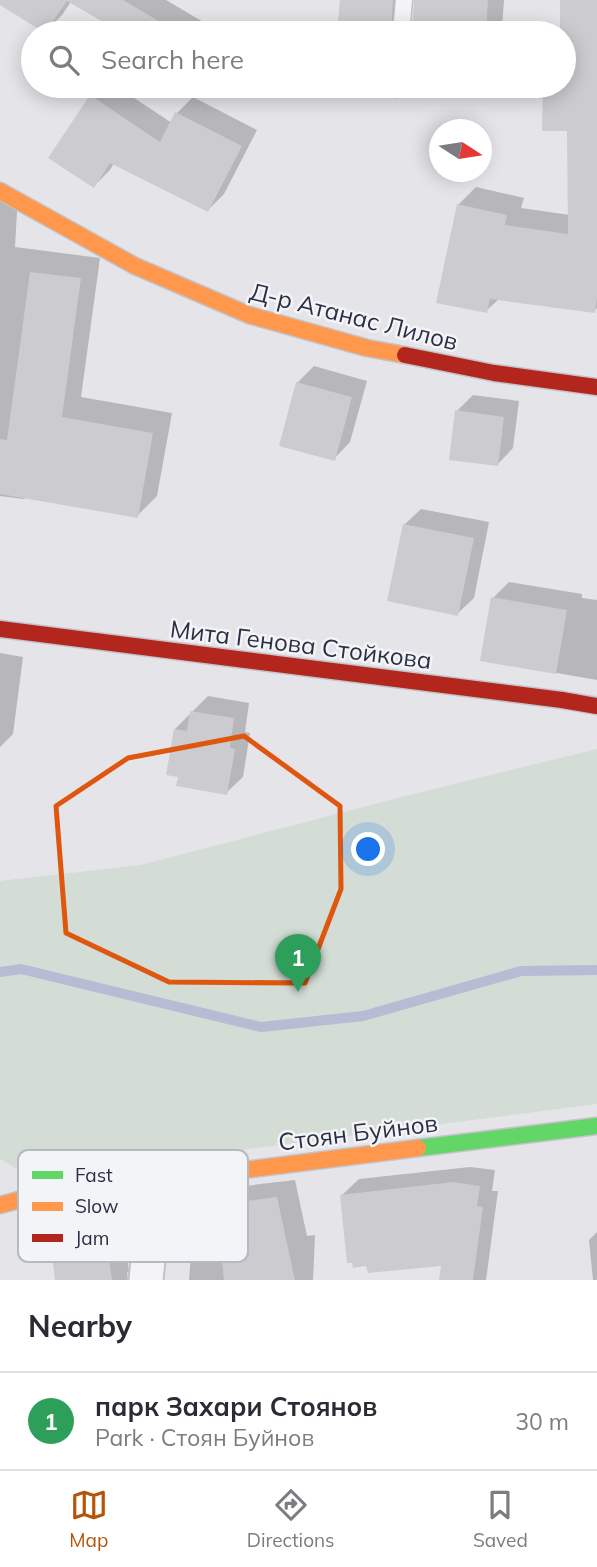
<!DOCTYPE html>
<html lang="en">
<head>
<meta charset="utf-8">
<style>
  :root { --surface:#fff; --page:#f7f7f7; --text:#2b2b33; --muted:#7c7c81; --line:#e1e1e2; --accent:#b45309 }
  body { margin:0; font-family:Mulish,sans-serif; background:var(--page); color:var(--text) }
  .compass { position:absolute; left:429px; top:119px; width:63px; height:63px; border-radius:50%; background:var(--surface); box-shadow:0 4px 18px #0003; rotate:102deg }
  .you { position:absolute; left:369px; top:850px; width:24px; height:24px; margin:-18px; border:5px solid #fff; border-radius:50%; background:#1a73e8; box-shadow:0 0 0 10px #1a73e833 }
  .badge { display:grid; place-items:center; width:46px; height:46px; border-radius:50%; background:var(--accent); color:#fff; font-size:23px; font-weight:700 }
  .pin { position:absolute; translate:-50% -58px; filter:drop-shadow(0 2px 4px #0008) }
  .pin::after { content:''; position:absolute; top:37px; width:24px; height:21px; background:inherit; clip-path:polygon(0 0,100% 0,50% 100%) }
  .list { margin:0; padding:0; list-style:none }
  h2 { display:flex; justify-content:space-between; align-items:center; height:91px; margin:0; padding:0 28px; font-size:30px }
  h2 small { font-size:23px; font-weight:400; color:var(--muted) }
  .list li { display:grid; grid-template-columns:46px 1fr auto; gap:21px; align-items:center; box-sizing:border-box; height:98px; padding:0 28px; border-top:2px solid var(--line) }
  .list b { display:block; font-size:26px; white-space:nowrap }
  .list p { margin:0; font-size:23px; white-space:nowrap; color:var(--muted) }
  .list em { font-size:23px; font-style:normal; color:var(--muted) }
  .icon { flex:none; width:38px; height:38px; fill:none; stroke:currentColor; stroke-width:2; stroke-linecap:round; stroke-linejoin:round }
  .map { position:relative; flex:none; width:597px; height:1280px; overflow:hidden }
  .search { position:absolute; background:var(--surface); box-shadow:0 4px 18px #0003; left:21px; right:21px; top:21px; height:77px; display:flex; align-items:center; gap:18px; box-sizing:border-box; padding:0 24px; border-radius:38px; color:var(--muted); font-size:26px }
  .sheet { height:189px; background:var(--surface) }
  nav { display:flex; justify-content:space-around; align-items:center; box-sizing:border-box; height:98px; border-top:2px solid var(--line); background:var(--surface); font-size:19px; color:var(--muted) }
  nav a { display:grid; justify-items:center; gap:4px }
  nav .on { color:var(--accent) }
  .map>svg:first-child { display:block }
  .green { fill:#d3dcd5 }
  .shadow { fill:#0003 }
  .lines { fill:none; stroke-linecap:round; stroke-linejoin:round }
  .stream { stroke:#b5bcd3; stroke-width:10 }
  .building { fill:#cbcbd0 }
  .lane-casing { stroke:#c3c3c7; stroke-width:19 }
  .street-casing { stroke:#c3c3c7; stroke-width:37 }
  .fast-casing { stroke:#c3c3c7; stroke-width:19 }
  .slow-casing { stroke:#c3c3c7; stroke-width:19 }
  .jam-casing { stroke:#c3c3c7; stroke-width:19 }
  .lane { stroke:#f4f4f6; stroke-width:16 }
  .street { stroke:#f4f4f6; stroke-width:33 }
  .fast { stroke:#63d668; stroke-width:16 }
  .slow { stroke:#ff974d; stroke-width:16 }
  .jam { stroke:#b3261e; stroke-width:16 }
  .marked { fill:none; stroke:#df570f; stroke-width:5; stroke-linejoin:round }
  .labels { text-anchor:middle; dominant-baseline:central; stroke-width:5; stroke-linejoin:round; paint-order:stroke }
  .street-label { font-size:24px; fill:#2c2f42; stroke:#f3f4f8 }
  .key { fill:#f3f4f8; stroke:#b7b9c1; stroke-width:2 }
  .key-label { font-size:19px; fill:#2c2f42 }
</style>
</head>
<body>
<div class="map">
<svg width="597" height="1280" viewBox="0 0 597 1280">
  <rect width="100%" height="100%" fill="#e5e5e9"/>
  <!-- green -->
  <path class="green" d="M 597,749 L 597,1104 L 30,1177 L 0,1159 L 0,881 L 141,865 L 409,795 Z"/>
  <!-- shadow -->
  <path class="shadow" d="M 18,0 L 72,0 L 62,15 L 46,31 Z
    M 120,0 L 166,0 L 205,23 L 199,33 L 125,33 L 107,22 Z
    M 342,0 L 408,0 L 409,21 L 414,25 L 416,0 L 504,0 L 502,28 L 497,33 L 413,33 L 414,25 L 406,33 L 339,33 Z
    M 562,0 L 597,0 L 597,308 L 594,311 L 499,299 L 486,311 L 458,205 L 476,187 L 524,198 L 521,208 L 570,215 L 569,130 L 544,130 L 544,86 L 564,86 Z
    M 101,86 L 116,86 L 172,123 L 177,113 L 193,97 L 257,130 L 224,194 L 208,210 L 114,163 L 110,170 L 94,186 L 91,96 Z
    M 0,186 L 18,194 L 15,247 L 100,258 L 81,397 L 172,413 L 157,496 L 137,516 L 27,497 L 24,499 L 0,496 Z
    M 314,366 L 367,381 L 350,442 L 334,459 L 297,383 Z
    M 473,395 L 519,401 L 513,448 L 497,465 L 457,411 Z
    M 421,509 L 489,522 L 474,598 L 457,614 L 404,525 Z
    M 509,582 L 582,594 L 582,598 L 597,600 L 597,680 L 482,660 L 493,598 Z
    M 0,653 L 23,657 L 13,734 L 0,747 Z
    M 208,696 L 249,703 L 245,732 L 250,733 L 243,777 L 226,793 L 180,775 L 175,729 Z
    M 470,1167 L 495,1170 L 492,1191 L 498,1191 L 486,1280 L 441,1280 L 443,1264 L 342,1195 L 359,1179 Z
    M 295,1180 L 307,1236 L 315,1235 L 313,1280 L 189,1280 L 191,1254 L 209,1235 L 221,1236 L 218,1205 L 236,1187 Z
    M 122,1224 L 129,1271 L 127,1273 L 128,1280 L 57,1280 L 52,1247 L 69,1230 Z
    M 597,1232 L 597,1280 L 593,1280 L 589,1240 Z"/>
  <g class="lines">
    <!-- stream -->
    <path class="stream" d="M 0,972 L 21,969 L 261,1027 L 363,1016 L 521,971 L 597,970"/>
  </g>
  <!-- building -->
  <path class="building" d="M 0,0 L 123,0 L 179,33 L 122,33 L 67,1 L 45,33 L 0,5 Z
    M 340,0 L 393,0 L 391,33 L 337,33 Z
    M 414,0 L 488,0 L 486,33 L 412,33 Z
    M 560,0 L 597,0 L 597,298 L 595,313 L 490,299 L 487,313 L 436,303 L 457,204 L 507,215 L 505,225 L 568,234 L 567,131 L 542,131 L 543,86 L 564,86 L 564,33 L 560,33 Z
    M 90,95 L 160,142 L 175,112 L 242,146 L 208,212 L 110,163 L 94,188 L 48,158 Z
    M 30,272 L 81,278 L 62,417 L 153,433 L 138,518 L 0,494 L 0,439 L 7,440 Z
    M 296,382 L 352,397 L 335,461 L 279,446 Z
    M 455,410 L 504,417 L 498,466 L 449,460 Z
    M 403,524 L 474,538 L 458,616 L 387,601 Z
    M 491,597 L 567,610 L 556,674 L 480,661 Z
    M 190,711 L 234,718 L 230,748 L 235,749 L 227,795 L 176,786 L 178,777 L 166,775 L 174,729 L 187,731 Z
    M 453,1182 L 480,1186 L 477,1206 L 483,1207 L 473,1280 L 439,1280 L 441,1266 L 368,1273 L 366,1266 L 353,1268 L 352,1263 L 347,1263 L 340,1195 Z
    M 277,1197 L 295,1280 L 224,1280 L 216,1205 Z
    M 106,1239 L 112,1280 L 55,1280 L 51,1246 Z"/>
  <g class="lines">
    <!-- lane casing -->
    <g class="lane-casing">
      <path id="lane" d="M 401,33 L 404,0
        M 397,89 L 397,86"/>
    </g>
    <!-- street casing -->
    <g class="street-casing">
      <path id="street" d="M 146,1280 L 156,1180"/>
    </g>
    <!-- fast casing -->
    <g class="fast-casing">
      <path id="fast" d="M 418,1148 L 597,1126"/>
    </g>
    <!-- slow casing -->
    <g class="slow-casing">
      <path id="slow" d="M 0,191 L 135,266 L 249,315 L 367,348 L 405,355
        M 0,1205 L 30,1197 L 418,1148"/>
    </g>
    <!-- jam casing -->
    <g class="jam-casing">
      <path id="jam" d="M 405,355 L 494,373 L 597,387
        M 0,629 L 562,700 L 597,706"/>
    </g>
    <!-- lane -->
    <use href="#lane" class="lane"/>
    <!-- street -->
    <use href="#street" class="street"/>
    <!-- fast -->
    <use href="#fast" class="fast"/>
    <!-- slow -->
    <use href="#slow" class="slow"/>
    <!-- jam -->
    <use href="#jam" class="jam"/>
  </g>
  <!-- marked area -->
  <path class="marked" d="M 244,736 L 340,806 L 341,889 L 305,983 L 169,982 L 66,933 L 56,806 L 128,758 Z"/>
  <g class="labels">
    <!-- street labels -->
    <g class="street-label">
      <text transform="translate(354 316) rotate(14)">Д-р Атанас Лилов</text>
      <text transform="translate(301 644) rotate(7)">Мита Генова Стойкова</text>
      <text transform="translate(358 1132) rotate(-7)">Стоян Буйнов</text>
    </g>
  </g>
  <!-- legend -->
  <rect x="18" y="1150" width="230" height="112" rx="10" class="key"/>
  <rect x="32" y="1171" width="31" height="8" fill="#63d668"/>
  <rect x="32" y="1202" width="31" height="9" fill="#ff974d"/>
  <rect x="32" y="1234" width="31" height="8" fill="#b3261e"/>
  <g class="key-label">
    <text x="75" y="1182">Fast</text>
    <text x="75" y="1213">Slow</text>
    <text x="75" y="1245">Jam</text>
  </g>
</svg>
<svg class="compass" viewBox="-18 -18 36 36"><path d="M0-13l5 13h-10z" fill="#e53935"/><path d="M0 13l5-13h-10z" fill="#7c7c81"/></svg>
<div class="you"></div>
<div class="pin badge" style="left:298px;top:992px;background:#2e9e5b">1</div>
<div class="search"><svg class="icon" aria-label="search" viewBox="0 0 24 24"><circle cx="10" cy="10" r="6"/><path d="M15 15l6 6"/></svg>Search here</div>
</div>
<section class="sheet">
<h2>Nearby<small></small></h2>
<ul class="list">
<li><span class="badge" style="background:#2e9e5b">1</span><div><b>парк Захари Стоянов</b><p>Park · Стоян Буйнов</p></div><em>30 m</em></li>
</ul>
</section>
<nav>
<a class="on"><svg class="icon" aria-label="map" viewBox="0 0 24 24"><path d="M3 6l6-2 6 2 6-2v14l-6 2-6-2-6 2zM9 4v14M15 6v14"/></svg>Map</a>
<a><svg class="icon" aria-label="directions" viewBox="0 0 24 24"><path d="M12 3l9 9-9 9-9-9zM9 14v-3h6M13 9l2 2-2 2"/></svg>Directions</a>
<a><svg class="icon" aria-label="saved" viewBox="0 0 24 24"><path d="M7 4h10v16l-5-4-5 4z"/></svg>Saved</a>
</nav>
</body>
</html>
